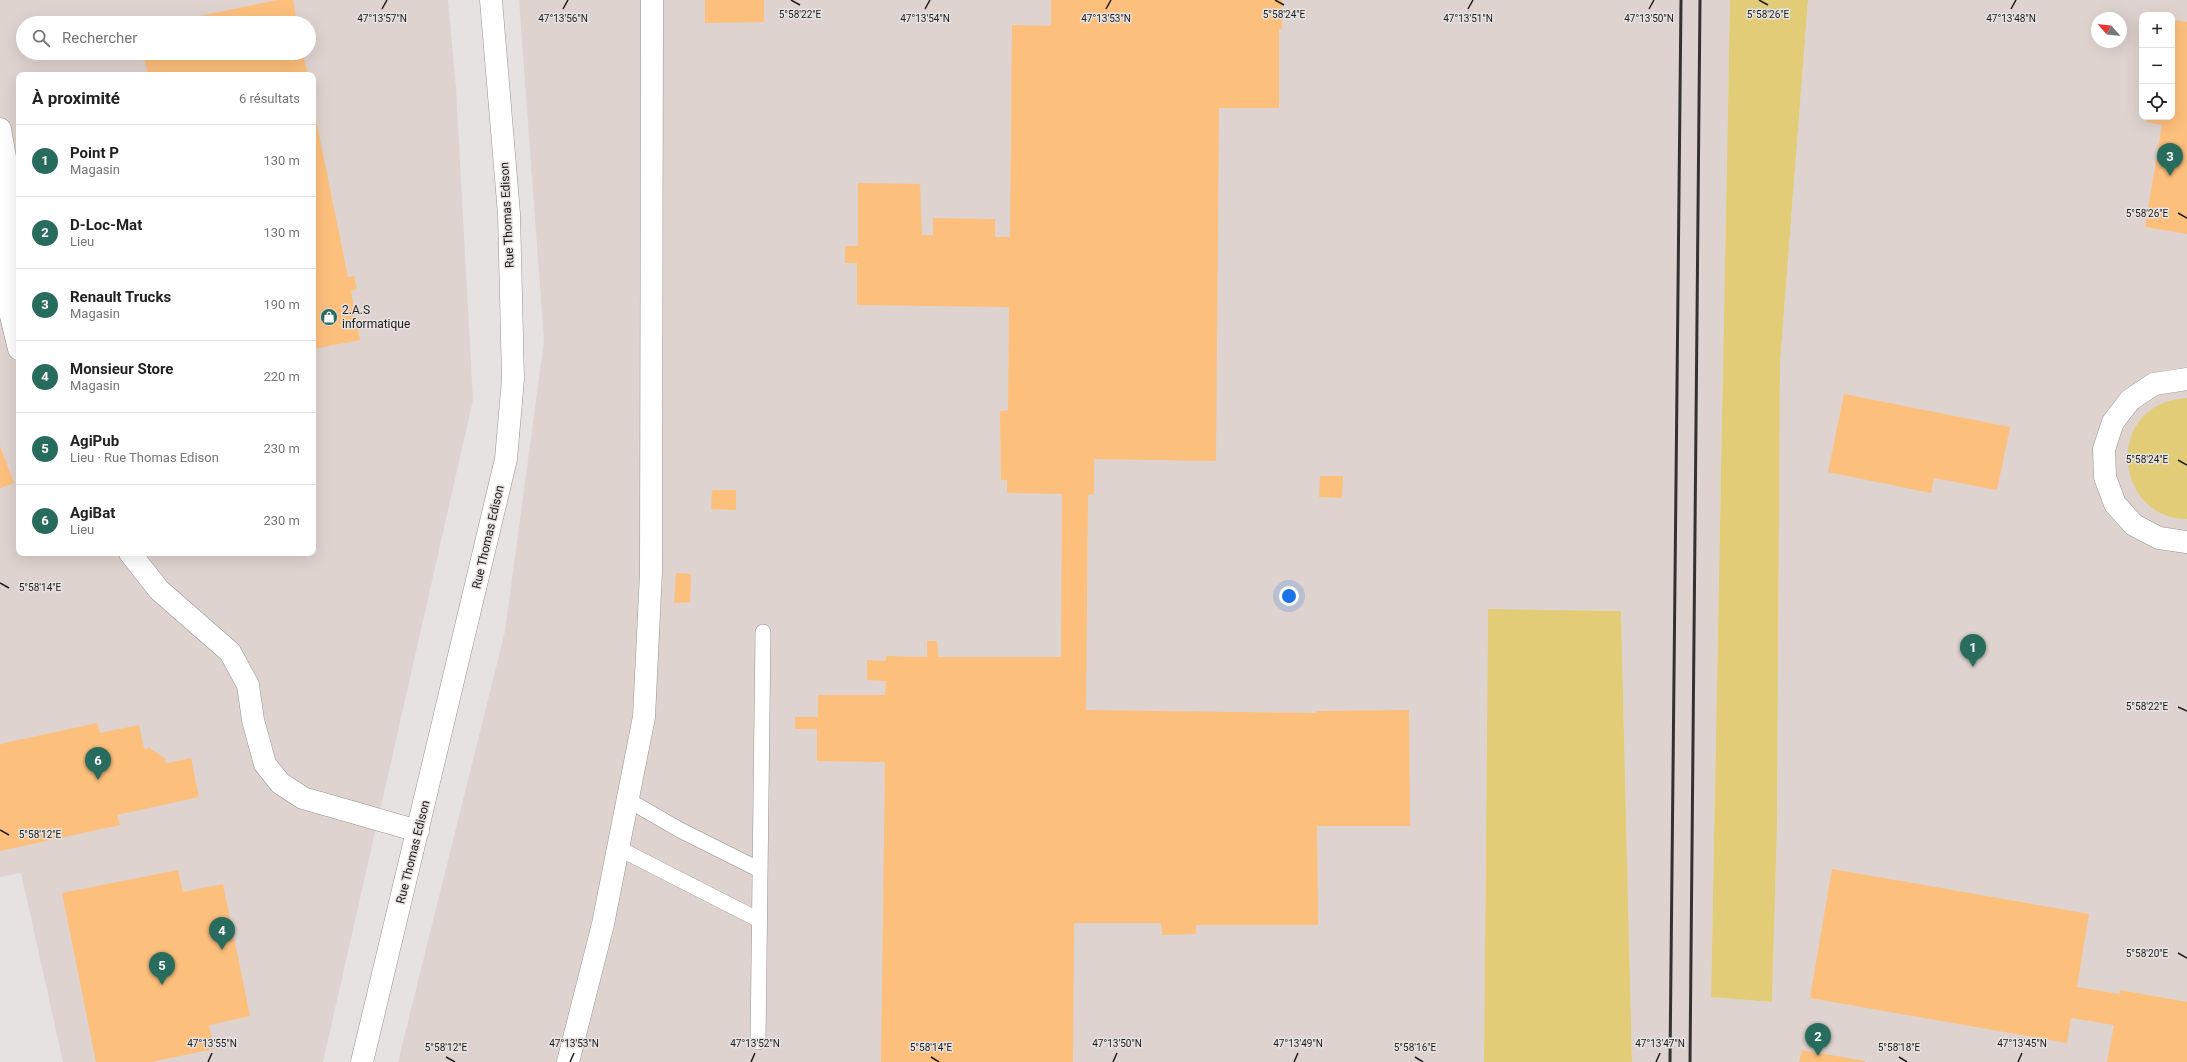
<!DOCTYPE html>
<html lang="fr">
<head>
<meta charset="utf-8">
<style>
  :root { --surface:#fff; --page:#f2f2f2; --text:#222; --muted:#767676; --line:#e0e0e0; --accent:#286c5e }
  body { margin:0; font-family:Roboto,sans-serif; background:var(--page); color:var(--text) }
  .controls { position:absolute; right:12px; top:12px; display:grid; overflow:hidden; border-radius:8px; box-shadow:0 4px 16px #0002 }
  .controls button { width:36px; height:36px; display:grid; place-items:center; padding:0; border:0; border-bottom:1px solid var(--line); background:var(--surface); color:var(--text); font:20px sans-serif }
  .compass { position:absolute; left:2091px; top:12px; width:36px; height:36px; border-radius:50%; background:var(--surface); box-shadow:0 4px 16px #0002; rotate:297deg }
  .you { position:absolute; left:1289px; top:596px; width:14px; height:14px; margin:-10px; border:3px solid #fff; border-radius:50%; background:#1a73e8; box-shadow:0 0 0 6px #1a73e833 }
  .badge { display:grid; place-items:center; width:26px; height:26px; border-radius:50%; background:var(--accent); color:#fff; font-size:13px; font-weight:700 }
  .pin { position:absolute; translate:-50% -33px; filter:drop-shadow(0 1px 2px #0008) }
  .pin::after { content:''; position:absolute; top:21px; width:14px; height:12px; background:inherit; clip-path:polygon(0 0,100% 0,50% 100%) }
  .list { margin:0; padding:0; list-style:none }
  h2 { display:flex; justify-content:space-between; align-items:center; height:52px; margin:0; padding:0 16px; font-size:17px }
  h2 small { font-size:13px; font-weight:400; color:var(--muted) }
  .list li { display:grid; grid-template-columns:26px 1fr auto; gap:12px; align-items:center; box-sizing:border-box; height:72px; padding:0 16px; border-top:1px solid var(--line) }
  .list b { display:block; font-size:15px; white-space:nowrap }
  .list p { margin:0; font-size:13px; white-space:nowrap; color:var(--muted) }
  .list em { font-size:13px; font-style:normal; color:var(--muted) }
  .icon { flex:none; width:22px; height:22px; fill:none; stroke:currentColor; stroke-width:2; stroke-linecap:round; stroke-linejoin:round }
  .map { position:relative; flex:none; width:2187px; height:1062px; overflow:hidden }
  .search { position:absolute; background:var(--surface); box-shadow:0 4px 16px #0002; left:16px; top:16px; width:300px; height:44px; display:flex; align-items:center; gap:10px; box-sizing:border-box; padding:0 14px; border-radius:22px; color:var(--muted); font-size:15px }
  .panel { position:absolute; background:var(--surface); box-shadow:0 4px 16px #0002; left:16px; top:72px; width:300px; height:484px; border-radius:8px }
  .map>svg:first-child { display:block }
  .built { fill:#dfd3cf; fill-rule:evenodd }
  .green { fill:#e2cc78 }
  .building { fill:#fdbf7c }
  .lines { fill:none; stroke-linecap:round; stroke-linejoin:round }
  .lane-casing { stroke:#979392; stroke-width:16 }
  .street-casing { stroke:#979392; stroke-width:23 }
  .secondary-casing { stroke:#979392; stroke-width:23 }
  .lane { stroke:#fff; stroke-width:15 }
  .street { stroke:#fff; stroke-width:22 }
  .secondary { stroke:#fff; stroke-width:22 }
  .rail { stroke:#333231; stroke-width:3 }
  .ticks { fill:none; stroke:#1d1c1b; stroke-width:1.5 }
  .labels { text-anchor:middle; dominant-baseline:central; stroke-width:3; stroke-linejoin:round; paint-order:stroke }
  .street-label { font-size:12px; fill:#1d1c1b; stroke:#e6e2e1 }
  .poi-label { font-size:12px; fill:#1d1c1b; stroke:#e6e2e1; text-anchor:start }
  .ticks-label { font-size:10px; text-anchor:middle; fill:#1d1c1b; stroke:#e6e2e1; stroke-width:3; stroke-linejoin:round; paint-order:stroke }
</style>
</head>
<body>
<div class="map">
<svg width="2187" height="1062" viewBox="0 0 2187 1062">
  <rect width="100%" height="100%" fill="#e6e2e1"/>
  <!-- built -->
  <path class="built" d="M 0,0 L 448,0 L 456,88 L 473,400 L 323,1062 L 63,1062 L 21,873 L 0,877 ZM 23,23 L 309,23 L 309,53 L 23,53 ZM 19,75 L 313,75 L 313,553 L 19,553 Z
    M 519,0 L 1730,0 L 1711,997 L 1772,1002 L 1777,827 L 1780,363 L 1808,0 L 2187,0 L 2187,1062 L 1632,1062 L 1621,611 L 1488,609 L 1484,1062 L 398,1062 L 505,631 L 544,341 ZM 2142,15 L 2172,15 L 2172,117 L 2142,117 ZM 2097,18 L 2121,18 L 2121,42 L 2097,42 Z"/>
  <!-- green -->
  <path class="green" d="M 1730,0 L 1808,0 L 1780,363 L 1777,827 L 1772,1002 L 1711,997 Z
    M 2187,398 L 2187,519 C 2119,519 2105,420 2169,401 C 2175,399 2181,399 2187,398 Z
    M 1488,609 L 1621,611 L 1632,1062 L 1484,1062 Z"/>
  <!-- building -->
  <path class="building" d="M 277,0 L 293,0 L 297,23 L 166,23 Z
    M 705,0 L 764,0 L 764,22 L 705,23 Z
    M 1051,0 L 1282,0 L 1282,29 L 1279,29 L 1279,108 L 1219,108 L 1216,461 L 1094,459 L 1094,494 L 1088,495 L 1086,710 L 1316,713 L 1317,711 L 1409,710 L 1410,826 L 1317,826 L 1318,925 L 1196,925 L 1196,934 L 1162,935 L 1161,923 L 1074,923 L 1073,1062 L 881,1062 L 885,762 L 817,761 L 817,729 L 795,729 L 795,717 L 818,717 L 818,695 L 885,695 L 886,681 L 867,680 L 867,660 L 886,661 L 886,656 L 927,657 L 927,641 L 937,641 L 938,657 L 1061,657 L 1062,494 L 1007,493 L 1007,480 L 1001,480 L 1000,411 L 1008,410 L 1009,307 L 857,305 L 857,263 L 845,263 L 845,246 L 858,246 L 858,183 L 920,184 L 922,235 L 933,235 L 933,218 L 995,219 L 995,237 L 1010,237 L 1012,25 L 1051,26 Z
    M 2172,20 L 2187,22 L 2187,234 L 2145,227 L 2162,125 L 2147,122 L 2147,117 L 2172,117 Z
    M 143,53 L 303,53 L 308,75 L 148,75 Z
    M 313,105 L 348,277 L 354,276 L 357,289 L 351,291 L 360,340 L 313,349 Z
    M 1844,394 L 2010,427 L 1997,490 L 1934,478 L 1931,493 L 1828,472 Z
    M 0,446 L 14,483 L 0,488 Z
    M 1320,476 L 1343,476 L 1342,498 L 1319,497 Z
    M 712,490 L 736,490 L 736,510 L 711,509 Z
    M 676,573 L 691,574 L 690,602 L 674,603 Z
    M 97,723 L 100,733 L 139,725 L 144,748 L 146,750 L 148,747 L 166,759 L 164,761 L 167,763 L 191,758 L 199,797 L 117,815 L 120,825 L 0,851 L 0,744 Z
    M 1832,869 L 2089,914 L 2077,987 L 2119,994 L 2119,999 L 2120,990 L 2187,1002 L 2187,1062 L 2107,1062 L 2114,1025 L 2071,1018 L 2067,1043 L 1810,998 Z
    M 178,870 L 183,892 L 223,884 L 250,1016 L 209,1025 L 214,1049 L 151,1062 L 96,1062 L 62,893 Z
    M 1802,1050 L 1865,1061 L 1865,1062 L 1799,1062 Z"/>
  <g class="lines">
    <!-- lane casing -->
    <g class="lane-casing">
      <path id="lane" d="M 628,800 L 680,830 L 760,870
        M 618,848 L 759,920
        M 758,1042 L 763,632"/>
    </g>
    <!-- street casing -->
    <g class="street-casing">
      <path id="street" d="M 0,129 L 6,163 L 8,268 L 11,316 L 19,349
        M 2187,379 L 2154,384 L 2130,400 L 2113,422 L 2104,449 L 2105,477 L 2115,504 L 2134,525 L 2159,538 L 2187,542
        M 130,553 L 159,590 L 230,652 L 248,685 L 253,720 L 265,764 L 280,783 L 303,798 L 418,831
        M 568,1062 L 603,924 L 644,717 L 651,572 L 652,0"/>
    </g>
    <!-- secondary casing -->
    <g class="secondary-casing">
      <path id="secondary" d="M 362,1062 L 506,459 L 513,379 L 509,214 L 491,0"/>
    </g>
    <!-- lane -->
    <use href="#lane" class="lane"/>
    <!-- street -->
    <use href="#street" class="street"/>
    <!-- secondary -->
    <use href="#secondary" class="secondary"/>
    <!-- rail -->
    <path class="rail" d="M 1670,1062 L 1681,0
      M 1690,1062 L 1700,0"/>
  </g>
  <!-- ticks -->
  <path class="ticks" d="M 791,0 L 800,5M 1275,0 L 1284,5M 1759,0 L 1768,5M 382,9 L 387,0M 563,9 L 568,0M 925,9 L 930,0M 1106,9 L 1111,0M 1468,9 L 1473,0M 1649,9 L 1654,0M 2011,9 L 2016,0M 2178,213 L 2187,218M 2178,460 L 2187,465M 0,583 L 9,588M 2178,707 L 2187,711M 0,830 L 9,835M 2178,953 L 2187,958M 446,1057 L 455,1062M 931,1057 L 939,1062M 1415,1057 L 1423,1062M 1899,1057 L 1907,1062M 208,1062 L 212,1053M 570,1062 L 574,1053M 751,1062 L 755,1053M 1113,1062 L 1117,1053M 1294,1062 L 1298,1053M 1656,1062 L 1660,1053M 2018,1062 L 2022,1053"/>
  <!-- icons -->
  <defs>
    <g id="shop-disc" transform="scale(0.9)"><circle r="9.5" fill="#286c5e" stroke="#e6e2e1"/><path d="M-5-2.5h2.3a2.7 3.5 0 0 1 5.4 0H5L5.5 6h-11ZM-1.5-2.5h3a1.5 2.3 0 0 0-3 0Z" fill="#fff"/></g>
  </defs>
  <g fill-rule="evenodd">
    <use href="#shop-disc" x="329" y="317"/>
  </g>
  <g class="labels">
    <!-- street labels -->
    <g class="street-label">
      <text transform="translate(507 215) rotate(-93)">Rue Thomas Edison</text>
      <text transform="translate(488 537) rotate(-77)">Rue Thomas Edison</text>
      <text transform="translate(413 852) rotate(-76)">Rue Thomas Edison</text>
    </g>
    <!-- poi labels -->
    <g class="poi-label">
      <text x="342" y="310">2.A.S<tspan x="342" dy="14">informatique</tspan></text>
    </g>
  </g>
  <g class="ticks-label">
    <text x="1768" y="18">5°58'26"E</text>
    <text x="800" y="18">5°58'22"E</text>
    <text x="1284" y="18">5°58'24"E</text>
    <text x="382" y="22">47°13'57"N</text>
    <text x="563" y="22">47°13'56"N</text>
    <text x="925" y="22">47°13'54"N</text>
    <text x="1106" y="22">47°13'53"N</text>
    <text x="1468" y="22">47°13'51"N</text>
    <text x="1649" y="22">47°13'50"N</text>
    <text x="2011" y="22">47°13'48"N</text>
    <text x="2147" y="217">5°58'26"E</text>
    <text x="2147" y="463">5°58'24"E</text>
    <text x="40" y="591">5°58'14"E</text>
    <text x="2147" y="710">5°58'22"E</text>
    <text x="40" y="838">5°58'12"E</text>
    <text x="2147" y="957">5°58'20"E</text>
    <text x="212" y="1047">47°13'55"N</text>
    <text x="574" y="1047">47°13'53"N</text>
    <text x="755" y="1047">47°13'52"N</text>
    <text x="1117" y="1047">47°13'50"N</text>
    <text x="1298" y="1047">47°13'49"N</text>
    <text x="1660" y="1047">47°13'47"N</text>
    <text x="2022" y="1047">47°13'45"N</text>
    <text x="446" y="1051">5°58'12"E</text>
    <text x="931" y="1051">5°58'14"E</text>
    <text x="1415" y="1051">5°58'16"E</text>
    <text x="1899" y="1051">5°58'18"E</text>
  </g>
</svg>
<div class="controls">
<button>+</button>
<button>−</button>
<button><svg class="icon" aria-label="locate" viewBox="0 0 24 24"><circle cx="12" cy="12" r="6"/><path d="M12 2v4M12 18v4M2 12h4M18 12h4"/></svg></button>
</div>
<svg class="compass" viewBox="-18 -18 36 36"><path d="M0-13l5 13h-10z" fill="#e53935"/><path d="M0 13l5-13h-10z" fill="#767676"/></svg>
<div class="you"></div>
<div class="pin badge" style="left:1973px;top:667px">1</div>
<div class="pin badge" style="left:1818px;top:1056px">2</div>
<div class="pin badge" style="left:2170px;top:176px">3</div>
<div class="pin badge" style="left:222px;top:950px">4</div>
<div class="pin badge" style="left:162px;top:985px">5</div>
<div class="pin badge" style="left:98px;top:780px">6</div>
<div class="search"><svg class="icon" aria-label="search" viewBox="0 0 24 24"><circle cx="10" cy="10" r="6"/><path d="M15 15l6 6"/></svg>Rechercher</div>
<section class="panel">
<h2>À proximité<small>6 résultats</small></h2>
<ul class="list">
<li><span class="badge">1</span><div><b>Point P</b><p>Magasin</p></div><em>130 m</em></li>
<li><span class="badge">2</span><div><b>D-Loc-Mat</b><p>Lieu</p></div><em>130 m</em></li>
<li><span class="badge">3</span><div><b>Renault Trucks</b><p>Magasin</p></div><em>190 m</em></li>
<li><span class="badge">4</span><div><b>Monsieur Store</b><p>Magasin</p></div><em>220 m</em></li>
<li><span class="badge">5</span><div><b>AgiPub</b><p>Lieu · Rue Thomas Edison</p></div><em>230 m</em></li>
<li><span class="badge">6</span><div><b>AgiBat</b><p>Lieu</p></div><em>230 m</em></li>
</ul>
</section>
</div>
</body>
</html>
